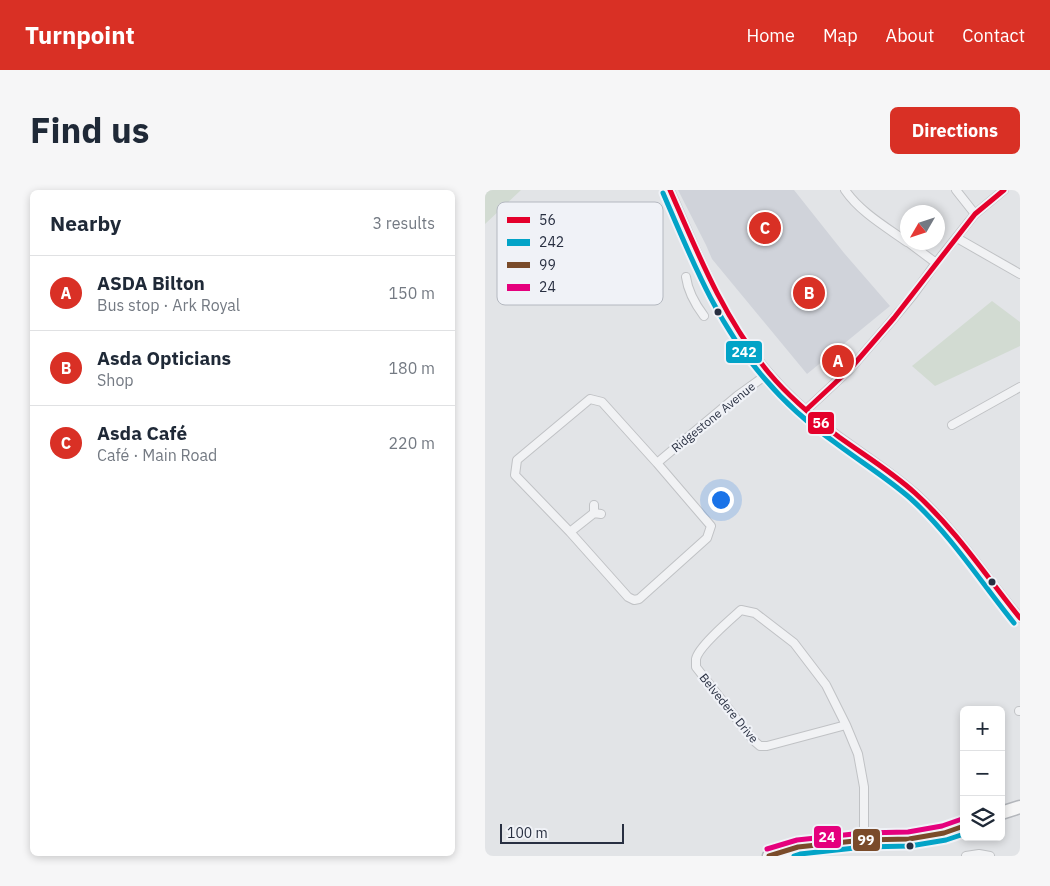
<!DOCTYPE html>
<html lang="en">
<head>
<meta charset="utf-8">
<style>
  :root { --surface:#fff; --page:#f6f6f7; --text:#1f2937; --muted:#747a83; --line:#e0e1e3; --accent:#d93025 }
  body { margin:0; font-family:"IBM Plex Sans",sans-serif; background:var(--page); color:var(--text) }
  .controls { position:absolute; right:15px; bottom:15px; display:grid; overflow:hidden; border-radius:8px; box-shadow:0 2px 8px #0003 }
  .controls button { width:45px; height:45px; display:grid; place-items:center; padding:0; border:0; border-bottom:1px solid var(--line); background:var(--surface); color:var(--text); font:25px sans-serif }
  .compass { position:absolute; left:415px; top:15px; width:45px; height:45px; border-radius:50%; background:var(--surface); box-shadow:0 2px 8px #0003; rotate:231deg }
  .scale { position:absolute; left:15px; bottom:12px; width:124px; box-sizing:border-box; padding-left:5px; border:2px solid #282f41; border-top:0; font-size:14px; line-height:18px; white-space:nowrap; color:#282f41; -webkit-text-stroke:4px #f0f2f7; paint-order:stroke }
  .you { position:absolute; left:235px; top:309px; width:18px; height:18px; margin:-12px; border:4px solid #fff; border-radius:50%; background:#1a73e8; box-shadow:0 0 0 8px #1a73e833 }
  .badge { display:grid; place-items:center; width:32px; height:32px; border-radius:50%; background:var(--accent); color:#fff; font-size:16px; font-weight:700 }
  .pin { position:absolute; translate:-50% -50%; border:2px solid #fff; box-shadow:0 1px 5px #0006 }
  .list { margin:0; padding:0; list-style:none }
  h2 { display:flex; justify-content:space-between; align-items:center; height:65px; margin:0; padding:0 20px; font-size:21px }
  h2 small { font-size:16px; font-weight:400; color:var(--muted) }
  .list li { display:grid; grid-template-columns:32px 1fr auto; gap:15px; align-items:center; box-sizing:border-box; height:75px; padding:0 20px; border-top:1px solid var(--line) }
  .list b { display:block; font-size:19px; white-space:nowrap }
  .list p { margin:0; font-size:16px; white-space:nowrap; color:var(--muted) }
  .list em { font-size:16px; font-style:normal; color:var(--muted) }
  .icon { flex:none; width:28px; height:28px; fill:none; stroke:currentColor; stroke-width:2; stroke-linecap:round; stroke-linejoin:round }
  .map { position:relative; flex:none; width:535px; height:666px; overflow:hidden; border-radius:8px }
  header { display:flex; align-items:center; gap:30px; box-sizing:border-box; height:70px; padding:0 25px; background:var(--accent); color:#fff }
  header strong { font-size:24px }
  nav { display:flex; gap:28px; margin-inline-start:auto; font-size:18px }
  .intro { display:flex; align-items:center; justify-content:space-between; box-sizing:border-box; height:120px; padding:0 30px }
  h1 { margin:0; font-size:35px }
  .button { padding:12px 22px; border-radius:8px; background:var(--accent); color:#fff; font-size:18px; font-weight:700 }
  main { display:flex; gap:30px; padding:0 30px }
  aside { flex:1; background:var(--surface); border-radius:8px; box-shadow:0 2px 8px #0003 }
  .map>svg:first-child { display:block }
  .built { fill:#d0d3da }
  .green { fill:#d2dbd2 }
  .lines { fill:none; stroke-linecap:round; stroke-linejoin:round }
  .minor-casing { stroke:#c0c2c5; stroke-width:10 }
  .trunk-casing { stroke:#b4b7bc; stroke-width:15 }
  .minor { stroke:#f1f2f4; stroke-width:8 }
  .secondary { stroke:#c3c4c9; stroke-width:10 }
  .trunk { stroke:#f6f6f6; stroke-width:12 }
  .bus-1-casing { stroke:#f0f2f7; stroke-width:9 }
  .bus-2-casing { stroke:#f0f2f7; stroke-width:9 }
  .bus-3-casing { stroke:#f0f2f7; stroke-width:9 }
  .bus-4-casing { stroke:#f0f2f7; stroke-width:9 }
  .bus-1 { stroke:#e4002b; stroke-width:5 }
  .bus-2 { stroke:#02a3c7; stroke-width:5 }
  .bus-3 { stroke:#7a4b2a; stroke-width:5 }
  .bus-4 { stroke:#e5007d; stroke-width:5 }
  .bus-dot { fill:#282f41; stroke:#f0f2f7; stroke-width:2 }
  .labels { text-anchor:middle; dominant-baseline:central; stroke-width:4.5; stroke-linejoin:round; paint-order:stroke }
  .street-label { font-size:12px; fill:#282f41; stroke:#f0f2f7 }
  .key { fill:#f0f2f7; stroke:#b4b8c0; stroke-width:1 }
  .key-label { font-size:14px; fill:#282f41 }
  .line-badge { stroke:#f0f2f7; stroke-width:2 }
  .badge-label { font-size:14px; text-anchor:middle; font-weight:bold; fill:#fff }
</style>
</head>
<body>
<header>
<strong>Turnpoint</strong>
<nav><a>Home</a><a>Map</a><a>About</a><a>Contact</a></nav>
</header>
<div class="intro"><h1>Find us</h1><a class="button">Directions</a></div>
<main>
<aside>
<h2>Nearby<small>3 results</small></h2>
<ul class="list">
<li><span class="badge">A</span><div><b>ASDA Bilton</b><p>Bus stop · Ark Royal</p></div><em>150 m</em></li>
<li><span class="badge">B</span><div><b>Asda Opticians</b><p>Shop</p></div><em>180 m</em></li>
<li><span class="badge">C</span><div><b>Asda Café</b><p>Café · Main Road</p></div><em>220 m</em></li>
</ul>
</aside>
<div class="map">
<svg width="535" height="666" viewBox="0 0 535 666">
  <rect width="100%" height="100%" fill="#e2e4e7"/>
  <!-- built -->
  <path class="built" d="M 193,0 L 309,0 L 359,63 L 405,116 L 322,184 L 227,69 L 221,55 Z"/>
  <!-- green -->
  <path class="green" d="M 0,0 L 36,0 L 0,34 Z
    M 507,111 L 535,132 L 535,156 L 450,196 L 427,176 Z"/>
  <g class="lines">
    <!-- minor casing -->
    <g class="minor-casing">
      <path id="minor" d="M 360,0 C 375,22 401,37 422,52
        M 471,0 L 490,24
        M 472,48 L 535,84
        M 423,52 L 451,73
        M 201,87 C 203,102 210,114 219,126
        M 321,220 L 365,179 L 409,128 L 428,105 L 451,73 L 490,24 L 519,0
        M 467,235 L 535,197
        M 172,273 L 117,212 L 105,209 L 32,270 L 30,285 L 85,342 L 143,407 L 149,410 L 154,409 L 222,348 L 226,336 L 172,273 L 252,206 L 284,183
        M 109,315 L 109,323 L 116,324
        M 85,342 L 109,323
        M 534,521 L 535,521
        M 361,535 L 282,556 L 275,556 L 268,550 L 211,477 C 211,475 211,472 211,469 C 213,457 246,429 256,420 L 270,423 L 309,453 L 341,495 L 361,535 L 373,564 L 379,597 L 379,650
        M 481,666 L 494,664 L 505,666"/>
    </g>
    <!-- trunk casing -->
    <g class="trunk-casing">
      <path id="trunk" d="M 516,623 L 535,617
        M 284,666 L 313,657 L 379,650 L 424,649 L 459,643 L 479,636"/>
    </g>
    <!-- minor -->
    <use href="#minor" class="minor"/>
    <!-- secondary -->
    <path class="secondary" d="M 185,0 C 213,64 237,129 284,183 C 302,204 323,223 345,240 C 373,261 404,280 430,303 C 471,340 501,387 535,428"/>
    <!-- trunk -->
    <use href="#trunk" class="trunk"/>
    <!-- bus-1 casing -->
    <g class="bus-1-casing">
      <path id="bus-1" d="M 185,0 C 213,64 239,129 284,183 C 304,207 329,228 354,247 C 379,265 407,282 430,303 C 471,340 501,386 535,428
        M 321,220 L 365,179 L 409,128 L 490,24 L 519,0"/>
    </g>
    <!-- bus-2 casing -->
    <g class="bus-2-casing">
      <path id="bus-2" d="M 178,3 C 206,68 232,134 279,188 C 300,213 325,235 352,254 C 376,272 402,288 425,308 C 465,344 495,391 529,433
        M 309,666 L 315,664 L 379,657 L 425,656 L 461,650 L 479,644"/>
    </g>
    <!-- bus-3 casing -->
    <g class="bus-3-casing">
      <path id="bus-3" d="M 284,666 L 313,657 L 379,650 L 424,649 L 459,643 L 479,636"/>
    </g>
    <!-- bus-4 casing -->
    <g class="bus-4-casing">
      <path id="bus-4" d="M 282,659 L 312,650 L 378,643 L 423,642 L 457,636 L 477,629"/>
    </g>
    <!-- bus-1 -->
    <use href="#bus-1" class="bus-1"/>
    <!-- bus-2 -->
    <use href="#bus-2" class="bus-2"/>
    <!-- bus-3 -->
    <use href="#bus-3" class="bus-3"/>
    <!-- bus-4 -->
    <use href="#bus-4" class="bus-4"/>
  </g>
  <!-- markers -->
  <g class="bus-dot">
    <circle cx="233" cy="122" r="4.5"/>
    <circle cx="507" cy="392" r="4.5"/>
    <circle cx="425" cy="656" r="4.5"/>
  </g>
  <g class="labels">
    <!-- street labels -->
    <g class="street-label">
      <text transform="translate(228 227) rotate(-39)">Ridgestone Avenue</text>
      <text transform="translate(244 518) rotate(51)">Belvedere Drive</text>
    </g>
  </g>
  <!-- legend -->
  <rect x="12" y="12" width="166" height="103" rx="8" class="key"/>
  <rect x="22" y="27" width="23" height="6" fill="#e4002b"/>
  <rect x="22" y="49" width="23" height="7" fill="#02a3c7"/>
  <rect x="22" y="72" width="23" height="6" fill="#7a4b2a"/>
  <rect x="22" y="94" width="23" height="7" fill="#e5007d"/>
  <g class="key-label">
    <text x="54" y="35">56</text>
    <text x="54" y="57">242</text>
    <text x="54" y="80">99</text>
    <text x="54" y="102">24</text>
  </g>
  <g class="line-badge">
    <rect x="240" y="150" width="38" height="24" rx="5" fill="#02a3c7"/>
    <rect x="322" y="221" width="28" height="24" rx="5" fill="#e4002b"/>
    <rect x="328" y="635" width="29" height="24" rx="5" fill="#e5007d"/>
    <rect x="367" y="638" width="29" height="24" rx="5" fill="#7a4b2a"/>
  </g>
  <g class="badge-label">
    <text x="259" y="167">242</text>
    <text x="336" y="238">56</text>
    <text x="342" y="652">24</text>
    <text x="381" y="655">99</text>
  </g>
</svg>
<div class="controls">
<button>+</button>
<button>−</button>
<button><svg class="icon" aria-label="layers" viewBox="0 0 24 24"><path d="M12 4l9 5-9 5-9-5zM3 14l9 5 9-5"/></svg></button>
</div>
<svg class="compass" viewBox="-18 -18 36 36"><path d="M0-13l5 13h-10z" fill="#e53935"/><path d="M0 13l5-13h-10z" fill="#747a83"/></svg>
<div class="scale">100 m</div>
<div class="you"></div>
<div class="pin badge" style="left:353px;top:171px">A</div>
<div class="pin badge" style="left:324px;top:103px">B</div>
<div class="pin badge" style="left:280px;top:38px">C</div>
</div>
</main>
</body>
</html>
